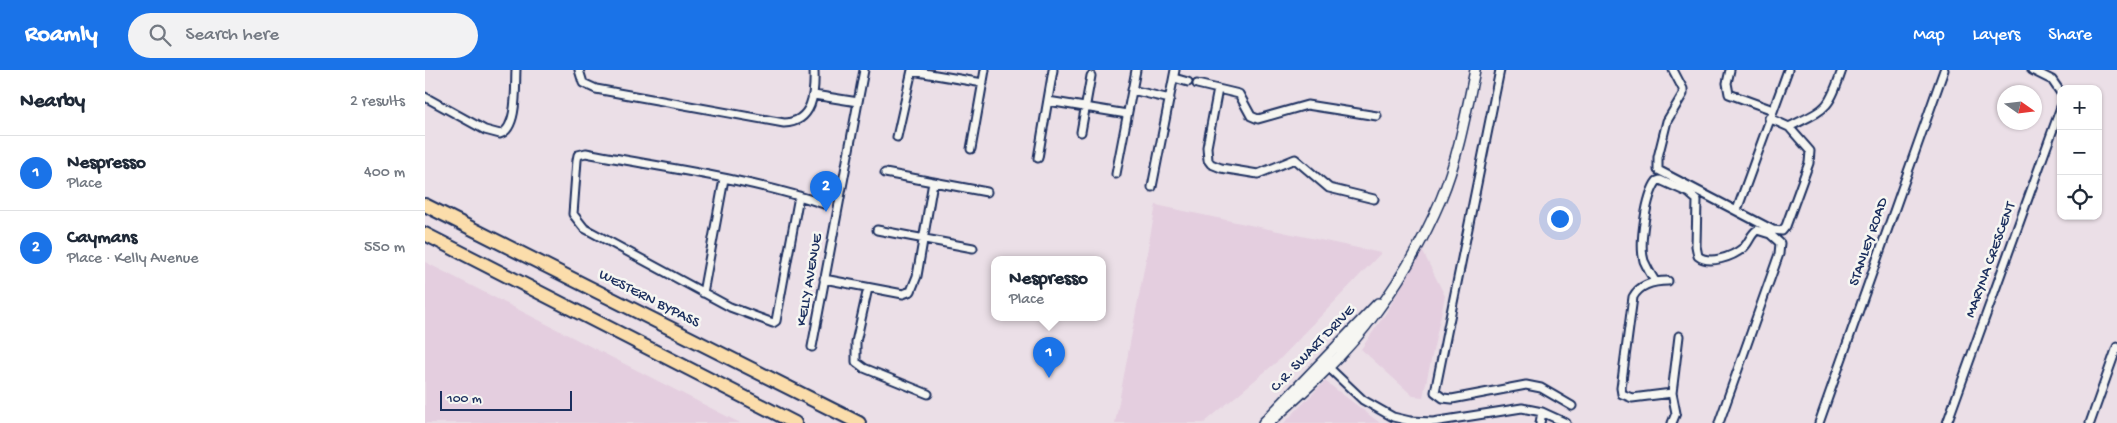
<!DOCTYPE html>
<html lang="en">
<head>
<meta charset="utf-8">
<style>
  :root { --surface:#fff; --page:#f2f2f3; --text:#1f2937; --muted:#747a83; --line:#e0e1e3; --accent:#1a73e8 }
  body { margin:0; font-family:"Gochi Hand",sans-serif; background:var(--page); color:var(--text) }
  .controls { position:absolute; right:15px; top:15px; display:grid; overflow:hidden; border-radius:10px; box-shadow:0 1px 4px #0004 }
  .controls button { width:45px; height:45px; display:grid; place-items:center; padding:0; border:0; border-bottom:1px solid var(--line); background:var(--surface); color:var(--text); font:25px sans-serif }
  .compass { position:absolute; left:1572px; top:15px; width:45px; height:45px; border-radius:50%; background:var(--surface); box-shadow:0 1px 4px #0004; rotate:104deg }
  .scale { position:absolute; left:15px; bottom:12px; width:132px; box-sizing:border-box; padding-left:5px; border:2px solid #1b2f5e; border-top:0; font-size:14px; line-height:18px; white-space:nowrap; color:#1b2f5e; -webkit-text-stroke:4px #f6f6f2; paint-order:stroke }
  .you { position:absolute; left:1134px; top:148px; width:18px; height:18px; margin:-12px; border:4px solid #fff; border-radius:50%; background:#1a73e8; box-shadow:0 0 0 8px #1a73e833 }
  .badge { display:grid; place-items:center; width:32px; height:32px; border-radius:50%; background:var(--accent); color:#fff; font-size:16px; font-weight:700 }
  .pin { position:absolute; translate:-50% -41px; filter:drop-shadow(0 1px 2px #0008) }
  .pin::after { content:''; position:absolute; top:26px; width:18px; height:15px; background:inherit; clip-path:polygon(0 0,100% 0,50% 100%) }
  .popup { position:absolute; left:566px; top:186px; width:115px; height:65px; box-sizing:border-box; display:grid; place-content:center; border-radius:10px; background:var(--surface); filter:drop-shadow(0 1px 4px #0005); font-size:16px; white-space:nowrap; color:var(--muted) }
  .popup b { font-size:19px; color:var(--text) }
  .popup::after { content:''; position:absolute; left:50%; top:100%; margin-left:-10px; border:10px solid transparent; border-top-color:var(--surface) }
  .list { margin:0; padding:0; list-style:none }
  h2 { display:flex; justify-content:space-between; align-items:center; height:65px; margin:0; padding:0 20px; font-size:21px }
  h2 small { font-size:16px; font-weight:400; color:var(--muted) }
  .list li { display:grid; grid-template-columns:32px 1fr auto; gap:15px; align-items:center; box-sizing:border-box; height:75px; padding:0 20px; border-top:1px solid var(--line) }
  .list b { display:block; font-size:19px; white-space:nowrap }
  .list p { margin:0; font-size:16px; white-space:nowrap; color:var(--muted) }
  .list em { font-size:16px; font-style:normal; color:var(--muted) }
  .icon { flex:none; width:28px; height:28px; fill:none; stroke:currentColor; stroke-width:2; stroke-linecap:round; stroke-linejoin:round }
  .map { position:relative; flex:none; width:1692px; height:353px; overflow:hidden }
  header { display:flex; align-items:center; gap:30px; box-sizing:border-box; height:70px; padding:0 25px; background:var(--accent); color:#fff }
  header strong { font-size:24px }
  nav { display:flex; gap:28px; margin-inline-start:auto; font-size:18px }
  .search { width:350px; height:45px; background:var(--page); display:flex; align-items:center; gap:12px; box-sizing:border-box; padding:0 18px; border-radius:28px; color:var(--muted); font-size:19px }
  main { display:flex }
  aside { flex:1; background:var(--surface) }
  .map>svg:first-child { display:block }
  .built { fill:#e4cedf }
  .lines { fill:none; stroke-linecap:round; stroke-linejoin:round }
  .minor-casing { stroke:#1b2f5e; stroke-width:11 }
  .tertiary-casing { stroke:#1b2f5e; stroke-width:12 }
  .motorway-casing { stroke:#1b2f5e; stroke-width:16 }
  .minor { stroke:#f6f6f2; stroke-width:7 }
  .tertiary { stroke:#f6f6f2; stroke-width:9 }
  .motorway { stroke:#fbddab; stroke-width:12 }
  .labels { text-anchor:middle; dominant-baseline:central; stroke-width:5; stroke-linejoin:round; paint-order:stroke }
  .street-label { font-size:15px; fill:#1b2f5e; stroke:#f6f6f2 }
</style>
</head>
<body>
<header>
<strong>Roamly</strong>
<div class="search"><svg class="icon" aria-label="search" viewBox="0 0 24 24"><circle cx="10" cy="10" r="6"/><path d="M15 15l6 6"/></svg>Search here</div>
<nav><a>Map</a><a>Layers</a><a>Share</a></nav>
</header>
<main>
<aside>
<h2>Nearby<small>2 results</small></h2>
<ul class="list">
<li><span class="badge">1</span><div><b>Nespresso</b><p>Place</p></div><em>400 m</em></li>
<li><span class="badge">2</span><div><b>Caymans</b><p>Place · Kelly Avenue</p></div><em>550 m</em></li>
</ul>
</aside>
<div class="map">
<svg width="1692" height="353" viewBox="0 0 1692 353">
  <rect width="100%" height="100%" fill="#ebdfe7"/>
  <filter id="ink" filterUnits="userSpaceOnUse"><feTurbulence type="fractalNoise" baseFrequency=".02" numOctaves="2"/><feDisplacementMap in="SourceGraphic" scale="10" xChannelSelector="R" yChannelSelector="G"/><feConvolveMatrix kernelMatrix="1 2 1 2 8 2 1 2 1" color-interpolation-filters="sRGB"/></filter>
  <g filter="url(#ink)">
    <!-- built -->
    <path class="built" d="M 731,135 L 956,183 L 854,290 L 779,353 L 690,353 Z
      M 997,180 L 1020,226 L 998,327 L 988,326 L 936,279 L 961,243 Z
      M 0,192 L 315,353 L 0,353 Z
      M 900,311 L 955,353 L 859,353 Z"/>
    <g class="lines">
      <!-- minor casing -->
      <g class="minor-casing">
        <path id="minor" d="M 154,0 L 158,13 L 171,19 L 359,53 C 388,52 390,23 389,0
          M 1075,0 L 1010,322 L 1018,328 L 1027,329 L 1101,315 L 1116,318 L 1147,336
          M 1248,0 L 1258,19 L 1258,24 L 1242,51 L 1233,87 L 1233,100 L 1348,160 L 1357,161 L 1361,156 L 1384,93 L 1385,81 L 1364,57 L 1344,48
          M 1305,0 L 1302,13 L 1304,24 L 1348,40
          M 1607,0 L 1627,10 L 1636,23
          M 487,1 L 558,13
          M 749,8 L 763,12
          M 772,14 L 814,24 L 826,46 L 833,49 L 882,35 L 952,46
          M 793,19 L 782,77 L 783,90 L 786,94 L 796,98 L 833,104 L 870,89 L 904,118 L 949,129
          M 707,20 L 745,29
          M 389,25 L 433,32
          M 0,27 L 60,60 L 75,64 C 93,59 90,16 91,0
          M 623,31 L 702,44
          M 1364,57 C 1402,38 1403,41 1417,0
          M 656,62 L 666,6
          M 472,67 L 487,0
          M 546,79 L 560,0
          M 613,88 L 628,0
          M 460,103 L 562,122
          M 691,104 L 711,0
          M 727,117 L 750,0
          M 374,126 L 351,251 L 348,253 L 305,237 L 159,158 L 148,144 L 152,90 L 153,85 L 161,83 C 240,98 322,108 399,134
          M 1312,140 L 1363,0
          M 452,160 L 548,178
          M 399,209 L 478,224 L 486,221 L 492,206 L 508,112
          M 1230,211 C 1226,205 1222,198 1219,191 C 1214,174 1221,125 1232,111 L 1235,110 L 1264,123 L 1272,130 L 1271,176 L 1273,186 C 1284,195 1307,187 1318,178 C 1324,173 1325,165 1332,160 L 1345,164 L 1355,173 L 1354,184 L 1294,353
          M 1243,211 C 1229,211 1215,214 1208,227 L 1196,318 L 1197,324 L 1207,328 L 1247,323
          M 443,218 L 431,272 L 431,292 L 439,298 L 503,324
          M 278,223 L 299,109
          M 387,277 L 439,0
          M 900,294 L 938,330 L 968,347 L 985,351 L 1008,352 L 1097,338 L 1117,342 L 1141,353
          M 1115,353 L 1117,342
          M 1247,353 L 1251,343 L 1247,323 L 1254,266
          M 1394,353 L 1519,0
          M 1522,353 L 1636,37
          M 1665,353 L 1692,277"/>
      </g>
      <!-- tertiary casing -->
      <g class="tertiary-casing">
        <path id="tertiary" d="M 838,353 L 953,233
          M 844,353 C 881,320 921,284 950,244 C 976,209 999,169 1016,129 C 1033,88 1041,43 1050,0"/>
      </g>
      <!-- motorway casing -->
      <g class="motorway-casing">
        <path id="motorway" d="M 0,135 L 434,353
          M 0,164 L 370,353"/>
      </g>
      <!-- minor -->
      <use href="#minor" class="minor"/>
      <!-- tertiary -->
      <use href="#tertiary" class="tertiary"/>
      <!-- motorway -->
      <use href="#motorway" class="motorway"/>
    </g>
  </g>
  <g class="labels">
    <!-- street labels -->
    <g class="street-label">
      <text transform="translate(1444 172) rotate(-71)">STANLEY ROAD</text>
      <text transform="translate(1566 190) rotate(-70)">MARYNA CRESCENT</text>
      <text transform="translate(385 210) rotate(-80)">KELLY AVENUE</text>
      <text transform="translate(224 229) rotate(27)">WESTERN BYPASS</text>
      <text transform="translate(888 279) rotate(-46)">C.R. SWART DRIVE</text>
    </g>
  </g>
</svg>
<div class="controls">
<button>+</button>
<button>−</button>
<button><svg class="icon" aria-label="locate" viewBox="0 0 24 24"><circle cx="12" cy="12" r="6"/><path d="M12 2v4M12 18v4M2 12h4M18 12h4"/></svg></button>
</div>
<svg class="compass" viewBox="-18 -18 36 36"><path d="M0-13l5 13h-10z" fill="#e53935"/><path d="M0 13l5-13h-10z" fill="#747a83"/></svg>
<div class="scale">100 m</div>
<div class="you"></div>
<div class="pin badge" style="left:624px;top:308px">1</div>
<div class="popup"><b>Nespresso</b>Place</div>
<div class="pin badge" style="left:401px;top:142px">2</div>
</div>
</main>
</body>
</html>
